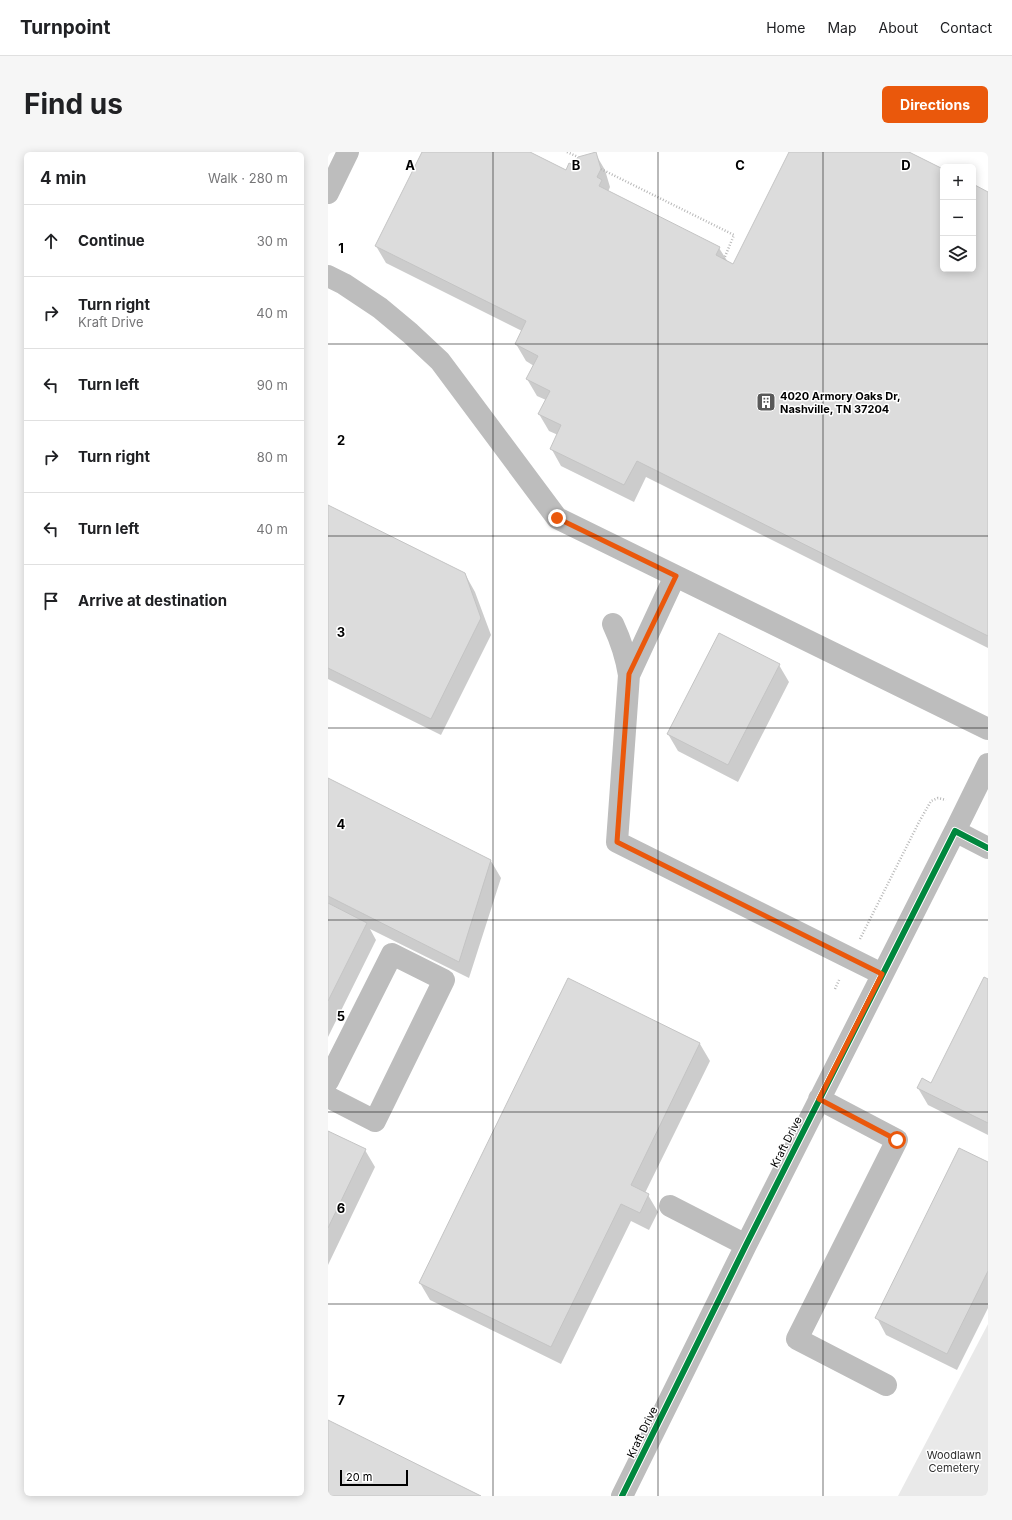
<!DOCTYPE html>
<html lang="en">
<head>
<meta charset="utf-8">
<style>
  :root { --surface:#fff; --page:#f6f6f6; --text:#202124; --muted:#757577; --line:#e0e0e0; --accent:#ea580c }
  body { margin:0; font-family:Inter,sans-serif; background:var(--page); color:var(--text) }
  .controls { position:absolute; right:12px; top:12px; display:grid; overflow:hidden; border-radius:6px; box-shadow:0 2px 10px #0003 }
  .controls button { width:36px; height:36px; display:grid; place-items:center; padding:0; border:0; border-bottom:1px solid var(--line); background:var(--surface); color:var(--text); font:20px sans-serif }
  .scale { position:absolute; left:12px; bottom:10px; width:68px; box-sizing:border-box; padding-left:4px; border:2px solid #000; border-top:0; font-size:11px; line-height:14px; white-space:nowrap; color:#000; -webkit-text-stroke:3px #fff; paint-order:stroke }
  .stop { position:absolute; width:12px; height:12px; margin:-9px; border:3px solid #ea580c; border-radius:50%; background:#fff }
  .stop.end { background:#ea580c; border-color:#fff; box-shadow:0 1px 4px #0008 }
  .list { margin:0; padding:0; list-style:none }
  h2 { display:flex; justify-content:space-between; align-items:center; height:52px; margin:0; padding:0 16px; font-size:17px }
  h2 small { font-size:13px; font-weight:400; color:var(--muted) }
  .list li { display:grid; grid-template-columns:26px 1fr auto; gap:12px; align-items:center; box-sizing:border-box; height:72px; padding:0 16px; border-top:1px solid var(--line) }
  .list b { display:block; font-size:15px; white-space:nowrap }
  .list p { margin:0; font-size:13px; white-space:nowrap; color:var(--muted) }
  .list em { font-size:13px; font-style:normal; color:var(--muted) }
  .icon { flex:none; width:22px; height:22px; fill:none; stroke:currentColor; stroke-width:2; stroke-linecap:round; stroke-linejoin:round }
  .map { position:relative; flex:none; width:660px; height:1344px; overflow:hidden; border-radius:6px }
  header { display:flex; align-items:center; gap:24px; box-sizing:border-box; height:56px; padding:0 20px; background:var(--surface); border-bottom:1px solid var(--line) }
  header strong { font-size:19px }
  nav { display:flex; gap:22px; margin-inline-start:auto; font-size:14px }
  .intro { display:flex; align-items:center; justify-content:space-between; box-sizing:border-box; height:96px; padding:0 24px }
  h1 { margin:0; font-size:28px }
  .button { padding:10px 18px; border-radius:6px; background:var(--accent); color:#fff; font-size:14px; font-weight:700 }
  main { display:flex; gap:24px; padding:0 24px }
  aside { flex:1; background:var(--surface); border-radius:6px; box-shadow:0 2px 10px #0003 }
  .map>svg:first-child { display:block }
  .green { fill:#e9e9e9 }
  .shadow { fill:#0003 }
  .building { fill:#dcdcdc; stroke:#c4c4c4 }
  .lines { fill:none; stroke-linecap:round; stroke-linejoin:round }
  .path { stroke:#b8b8b8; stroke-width:2.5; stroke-dasharray:1 2; stroke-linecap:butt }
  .minor { stroke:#bdbdbd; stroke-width:22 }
  .cycleway-casing { stroke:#fff; stroke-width:8 }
  .cycleway { stroke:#00873e; stroke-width:6 }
  .route { stroke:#ea580c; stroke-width:5 }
  .grid { fill:none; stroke:#000; stroke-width:1; stroke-opacity:0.55 }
  .labels { text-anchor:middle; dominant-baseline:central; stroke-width:3; stroke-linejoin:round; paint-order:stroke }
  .poi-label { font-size:11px; font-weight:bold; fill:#000; stroke:#fff; text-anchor:start }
  .street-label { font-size:11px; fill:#000; stroke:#fff }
  .park-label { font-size:11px; fill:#2e2e2e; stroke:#fff }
  .grid-label { font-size:13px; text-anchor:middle; font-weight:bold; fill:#000; stroke:#fff; stroke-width:3; stroke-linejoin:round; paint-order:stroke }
</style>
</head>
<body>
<header>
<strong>Turnpoint</strong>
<nav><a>Home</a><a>Map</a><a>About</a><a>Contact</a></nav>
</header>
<div class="intro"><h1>Find us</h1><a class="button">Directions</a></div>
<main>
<aside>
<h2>4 min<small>Walk · 280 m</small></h2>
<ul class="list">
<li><svg class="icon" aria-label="ahead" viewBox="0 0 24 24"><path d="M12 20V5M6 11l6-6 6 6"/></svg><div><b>Continue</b></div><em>30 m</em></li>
<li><svg class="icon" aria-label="right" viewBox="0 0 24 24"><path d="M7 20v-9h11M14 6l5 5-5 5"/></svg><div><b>Turn right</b><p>Kraft Drive</p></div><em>40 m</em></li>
<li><svg class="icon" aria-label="left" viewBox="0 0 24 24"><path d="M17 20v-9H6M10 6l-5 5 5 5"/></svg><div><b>Turn left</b></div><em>90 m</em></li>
<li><svg class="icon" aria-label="right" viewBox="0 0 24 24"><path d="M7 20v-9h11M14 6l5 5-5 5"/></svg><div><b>Turn right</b></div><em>80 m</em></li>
<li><svg class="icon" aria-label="left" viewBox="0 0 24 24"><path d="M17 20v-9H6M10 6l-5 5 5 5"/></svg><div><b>Turn left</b></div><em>40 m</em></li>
<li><svg class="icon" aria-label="arrive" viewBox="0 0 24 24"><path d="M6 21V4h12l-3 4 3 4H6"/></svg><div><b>Arrive at destination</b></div></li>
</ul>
</aside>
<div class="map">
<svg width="660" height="1344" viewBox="0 0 660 1344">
  <rect width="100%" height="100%" fill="#fff"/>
  <!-- green -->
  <path class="green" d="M 660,1172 L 660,1344 L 570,1344 Z"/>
  <!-- shadow -->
  <path class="shadow" d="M 95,0 L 200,0 L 238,19 L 267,1 L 277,18 L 282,35 L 280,40 L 391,96 L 400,110 L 406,113 L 462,0 L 579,0 L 615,18 L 615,117 L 645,117 L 645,33 L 660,41 L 660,496 L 318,325 L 306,350 L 233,314 L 223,296 L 230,283 L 221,279 L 211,262 L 218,248 L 209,244 L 199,227 L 206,214 L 198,209 L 188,192 L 194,179 L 58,111 L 48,94 Z
    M 0,354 L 137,422 L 147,440 L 163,483 L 113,583 L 0,527 Z
    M 451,513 L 461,530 L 410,630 L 350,599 L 340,582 Z
    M 0,627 L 163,709 L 173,726 L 141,826 L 42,777 L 48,788 L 0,885 Z
    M 240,828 L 372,892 L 382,909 L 317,1041 L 320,1043 L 330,1060 L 321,1078 L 303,1069 L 233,1212 L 102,1148 L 92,1131 Z
    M 660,828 L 660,983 L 600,953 L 590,936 L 604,932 Z
    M 0,981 L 37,998 L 47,1015 L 0,1113 Z
    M 660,1011 L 660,1156 L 629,1218 L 558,1183 L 549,1166 Z"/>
  <!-- building -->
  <path class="building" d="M 94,0 L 202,0 L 238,18 L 241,11 L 245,13 L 250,5 L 268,0 L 273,17 L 269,25 L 274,28 L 271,34 L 392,95 L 388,103 L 405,112 L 461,0 L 581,0 L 615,17 L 615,117 L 645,117 L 645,32 L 660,40 L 660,484 L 309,309 L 296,333 L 222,297 L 233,273 L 210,262 L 222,239 L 198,227 L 210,204 L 187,192 L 198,169 L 47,94 Z
    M 0,353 L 137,421 L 153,466 L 103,567 L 0,516 Z
    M 391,481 L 452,512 L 400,613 L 339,582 Z
    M 0,626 L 163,708 L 131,810 L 0,744 Z
    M 0,751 L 39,771 L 0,849 Z
    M 656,825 L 660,827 L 660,971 L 589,936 L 594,926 L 603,931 Z
    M 240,826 L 372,891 L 303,1033 L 321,1042 L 312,1061 L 293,1052 L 223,1195 L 91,1131 Z
    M 0,979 L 38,997 L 0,1076 Z
    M 631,996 L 660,1010 L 660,1119 L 619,1202 L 547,1166 Z
    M 0,1268 L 153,1344 L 0,1344 Z"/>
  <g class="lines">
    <!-- path -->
    <path class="path" d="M 239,0 L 250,5
      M 273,17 L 406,83 L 396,107
      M 532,787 L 591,670 L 603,649 L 610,646 L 618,648
      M 507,837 L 512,826"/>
    <!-- minor -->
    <path class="minor" d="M 0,41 L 20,0
      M 0,124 L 16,132 L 52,156 L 82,181 L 112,209 L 229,366 L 660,577
      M 285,472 C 293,489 298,504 301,523 L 289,690 L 554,822
      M 301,523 L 347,424
      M 627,679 L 660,612
      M 0,929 L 64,802 L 116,828 L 47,969 L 0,945
      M 491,947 L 569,988 L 469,1187 L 558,1233
      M 342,1054 L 418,1093
      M 294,1344 L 418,1093 L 627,679 L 660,696"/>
    <!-- cycleway casing -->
    <g class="cycleway-casing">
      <path id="cycleway" d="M 294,1344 L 418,1093 L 627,679 L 660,696"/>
    </g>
    <!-- cycleway -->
    <use href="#cycleway" class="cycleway"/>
  </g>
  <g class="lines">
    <!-- route -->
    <path class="route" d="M 229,366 L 348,424 L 301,522 L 289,690 L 554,822 L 491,947 L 569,988"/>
  </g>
  <!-- grid -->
  <path class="grid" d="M 165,0 L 165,1344M 330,0 L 330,1344M 495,0 L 495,1344M 0,192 L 660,192M 0,384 L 660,384M 0,576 L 660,576M 0,768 L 660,768M 0,960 L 660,960M 0,1152 L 660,1152"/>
  <!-- icons -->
  <defs>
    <g id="building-square" transform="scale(1)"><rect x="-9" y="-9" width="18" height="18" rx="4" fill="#595959" stroke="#fff"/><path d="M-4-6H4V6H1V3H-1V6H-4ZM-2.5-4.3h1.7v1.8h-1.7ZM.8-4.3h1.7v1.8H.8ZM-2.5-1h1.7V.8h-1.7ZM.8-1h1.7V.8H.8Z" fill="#fff"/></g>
  </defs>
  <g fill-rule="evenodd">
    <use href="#building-square" x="438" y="250"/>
  </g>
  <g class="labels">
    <!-- poi labels -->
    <g class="poi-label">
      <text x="452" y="244">4020 Armory Oaks Dr,<tspan x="452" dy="13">Nashville, TN 37204</tspan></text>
    </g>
    <!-- street labels -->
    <g class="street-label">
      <text transform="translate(458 990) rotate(-63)">Kraft Drive</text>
      <text transform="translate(314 1280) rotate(-64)">Kraft Drive</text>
    </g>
    <!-- park labels -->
    <g class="park-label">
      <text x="626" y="1303">Woodlawn<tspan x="626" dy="13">Cemetery</tspan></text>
    </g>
  </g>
  <g class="grid-label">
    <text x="82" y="18">A</text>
    <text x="248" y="18">B</text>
    <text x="412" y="18">C</text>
    <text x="578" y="18">D</text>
    <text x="13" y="101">1</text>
    <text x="13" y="293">2</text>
    <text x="13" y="485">3</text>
    <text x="13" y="677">4</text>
    <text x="13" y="869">5</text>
    <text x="13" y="1061">6</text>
    <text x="13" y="1253">7</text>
  </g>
</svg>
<div class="controls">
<button>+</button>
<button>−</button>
<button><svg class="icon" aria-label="layers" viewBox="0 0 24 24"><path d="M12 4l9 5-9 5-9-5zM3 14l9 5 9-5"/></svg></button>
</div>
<div class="scale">20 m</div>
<div class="stop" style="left:569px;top:988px"></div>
<div class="stop end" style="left:229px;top:366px"></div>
</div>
</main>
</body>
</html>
